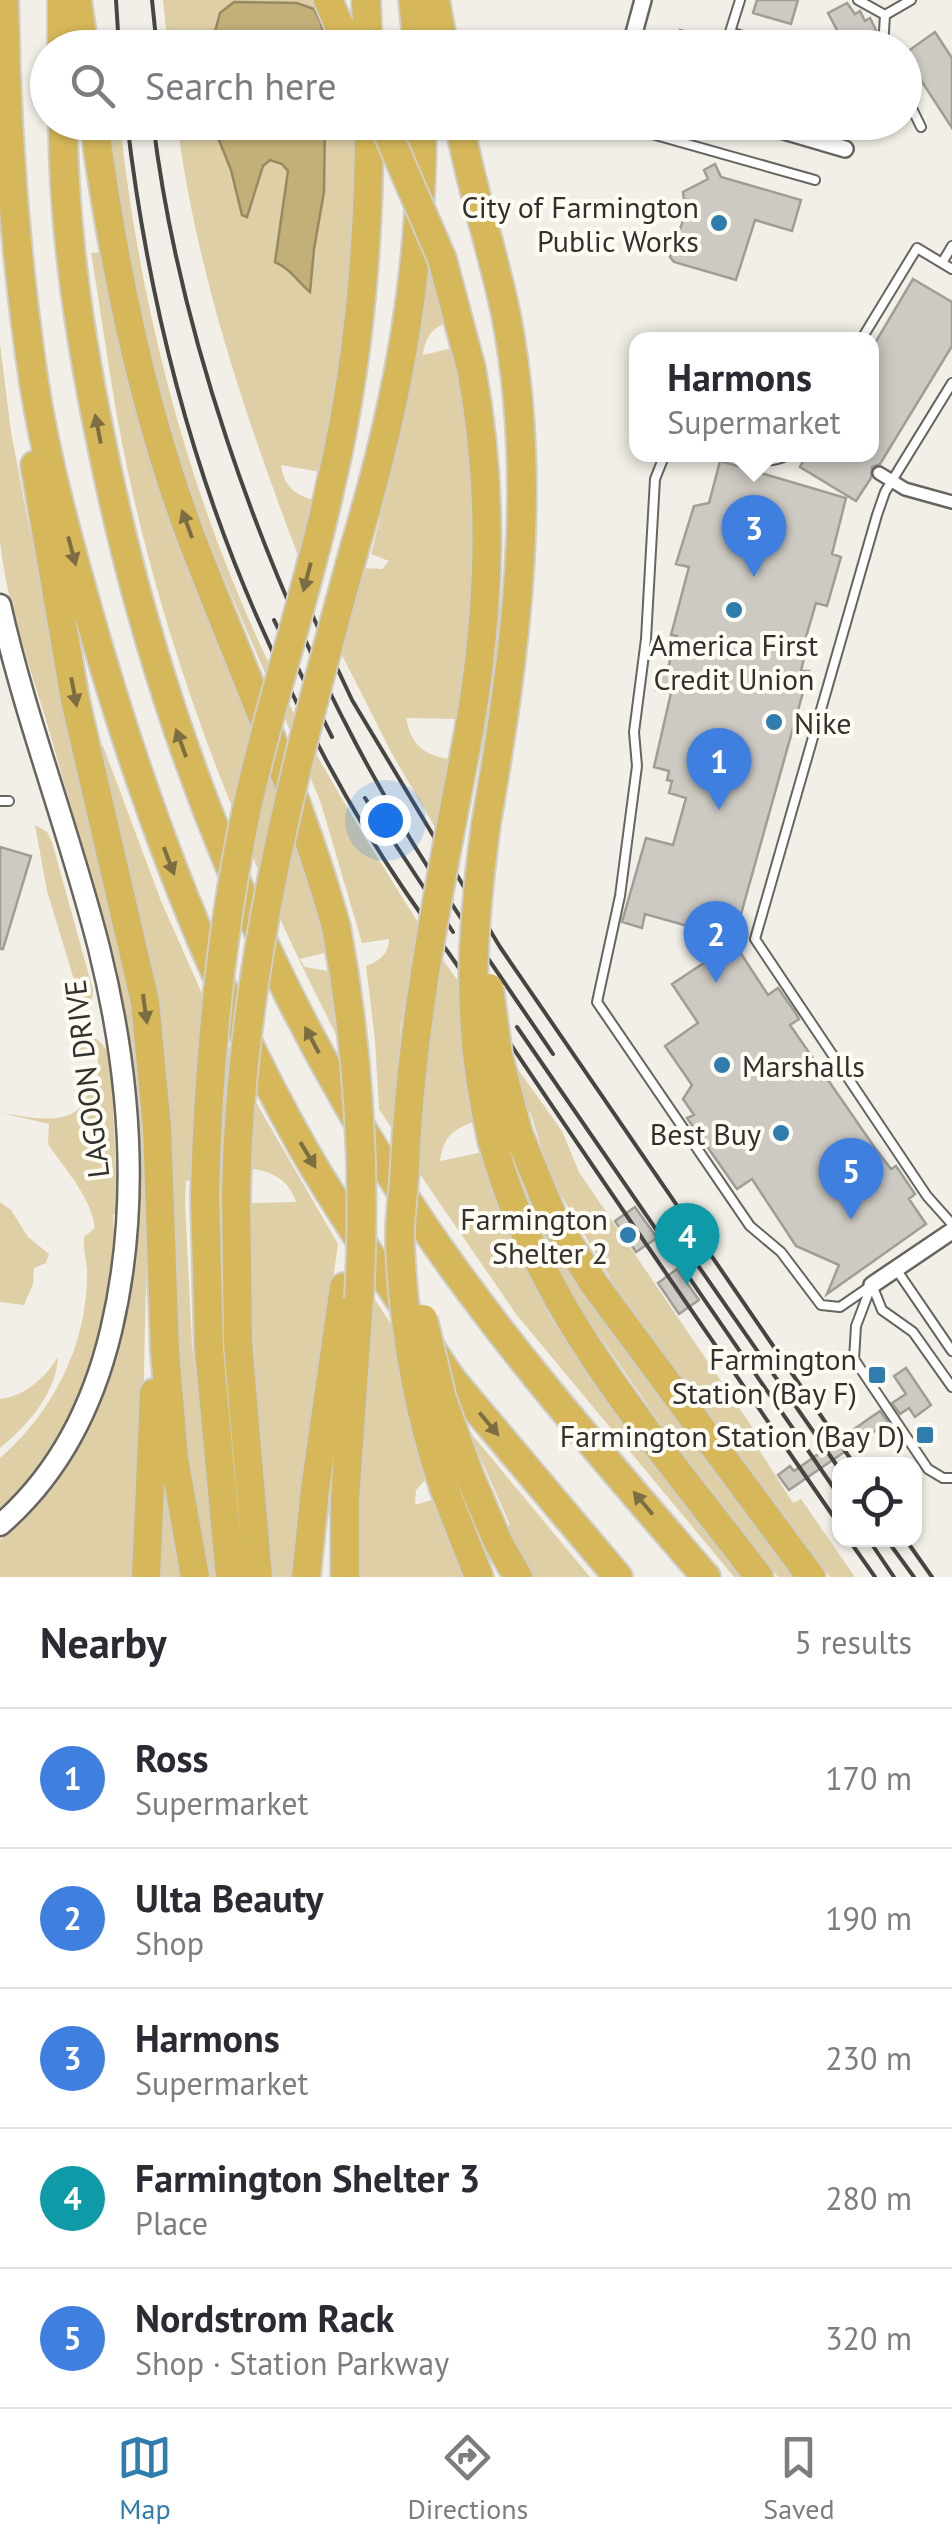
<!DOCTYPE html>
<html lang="en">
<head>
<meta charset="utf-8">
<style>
  :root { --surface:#fff; --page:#f2f2f3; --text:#2b2b33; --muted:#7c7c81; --line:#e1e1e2; --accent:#2f7daf }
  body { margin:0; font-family:"PT Sans",sans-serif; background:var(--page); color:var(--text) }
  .controls { position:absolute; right:30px; bottom:30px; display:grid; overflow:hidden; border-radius:20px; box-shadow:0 2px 8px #0004 }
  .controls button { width:90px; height:90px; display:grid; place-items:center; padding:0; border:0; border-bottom:2px solid var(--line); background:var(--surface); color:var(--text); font:50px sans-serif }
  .you { position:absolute; left:385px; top:820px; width:35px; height:35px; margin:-25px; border:8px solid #fff; border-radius:50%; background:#1a73e8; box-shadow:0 0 0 15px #1a73e833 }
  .badge { display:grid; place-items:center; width:65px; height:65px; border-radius:50%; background:var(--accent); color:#fff; font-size:32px; font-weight:700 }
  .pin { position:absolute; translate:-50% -82px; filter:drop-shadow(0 2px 5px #0008) }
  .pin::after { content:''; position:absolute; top:52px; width:35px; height:30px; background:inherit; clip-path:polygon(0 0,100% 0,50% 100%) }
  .popup { position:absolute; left:629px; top:332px; width:250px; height:130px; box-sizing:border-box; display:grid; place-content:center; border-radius:20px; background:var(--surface); filter:drop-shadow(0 2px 8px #0005); font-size:32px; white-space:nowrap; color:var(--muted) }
  .popup b { font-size:38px; color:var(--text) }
  .popup::after { content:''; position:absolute; left:50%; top:100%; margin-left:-20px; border:20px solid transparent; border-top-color:var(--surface) }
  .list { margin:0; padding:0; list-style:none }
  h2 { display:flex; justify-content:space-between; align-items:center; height:130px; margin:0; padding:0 40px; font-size:42px }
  h2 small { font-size:32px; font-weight:400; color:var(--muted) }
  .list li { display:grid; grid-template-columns:65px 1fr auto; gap:30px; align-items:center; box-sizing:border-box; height:140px; padding:0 40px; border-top:2px solid var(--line) }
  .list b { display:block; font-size:38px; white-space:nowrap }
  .list p { margin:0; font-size:32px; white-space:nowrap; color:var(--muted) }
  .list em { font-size:32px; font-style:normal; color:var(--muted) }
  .icon { flex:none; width:55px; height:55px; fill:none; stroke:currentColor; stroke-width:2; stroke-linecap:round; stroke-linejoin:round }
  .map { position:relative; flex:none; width:952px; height:1577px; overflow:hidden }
  .search { position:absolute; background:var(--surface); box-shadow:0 2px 8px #0004; left:30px; right:30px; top:30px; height:110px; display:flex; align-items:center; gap:25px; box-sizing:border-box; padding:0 35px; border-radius:55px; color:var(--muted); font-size:38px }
  .sheet { height:830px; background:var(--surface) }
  nav { display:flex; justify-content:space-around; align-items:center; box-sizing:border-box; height:140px; border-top:2px solid var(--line); background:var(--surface); font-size:28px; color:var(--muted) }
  nav a { display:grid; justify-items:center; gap:5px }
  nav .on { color:var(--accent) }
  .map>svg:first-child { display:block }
  .green { fill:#decfa6 }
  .water { fill:#c3af78; stroke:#988962; stroke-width:2.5 }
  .building { fill:#cdcac3; stroke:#9f9d96; stroke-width:2.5 }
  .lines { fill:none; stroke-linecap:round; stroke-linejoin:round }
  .service-casing { stroke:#67655e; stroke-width:12 }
  .pedestrian-casing { stroke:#67655e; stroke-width:16 }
  .minor-casing { stroke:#67655e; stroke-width:20 }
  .tertiary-casing { stroke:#67655e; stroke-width:25 }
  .motorway-casing { stroke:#cececd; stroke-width:32 }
  .service { stroke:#fff; stroke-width:8 }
  .pedestrian { stroke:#fff; stroke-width:11 }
  .minor { stroke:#fff; stroke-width:15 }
  .tertiary { stroke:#fff; stroke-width:20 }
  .motorway { stroke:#d6b759; stroke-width:28 }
  .rail { stroke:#464542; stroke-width:4 }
  .motorway-bridge-casing { stroke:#cececd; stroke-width:32; stroke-linecap:butt }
  .motorway-bridge { stroke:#d6b759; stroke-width:28 }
  .oneway { fill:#7c6d42 }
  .poi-dot { fill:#2f7daf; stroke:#fffcf4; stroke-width:4 }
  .labels { text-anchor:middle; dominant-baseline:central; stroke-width:8; stroke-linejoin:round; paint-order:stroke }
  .poi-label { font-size:30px; fill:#32312f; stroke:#fffcf4; text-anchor:end }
  .street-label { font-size:30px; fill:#32312f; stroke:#fffcf4 }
</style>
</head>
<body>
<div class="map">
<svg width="952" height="1577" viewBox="0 0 952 1577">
  <rect width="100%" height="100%" fill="#f1efe7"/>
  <!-- green -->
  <path class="green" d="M 163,0 L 313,0 L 334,47 L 168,47 Z
    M 105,123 L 120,123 C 139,303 187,490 265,655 C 309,749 364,836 419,924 L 401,1024 L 392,1129 L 379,1109 L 375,1040 L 366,966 C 379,961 389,954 389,939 L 362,943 L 320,800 L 224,578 L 189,488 L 143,326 Z
    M 177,123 L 356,123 C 354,241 342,355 320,472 L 281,465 C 283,485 295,495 314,500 L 299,558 C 245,416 197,274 177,123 Z
    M 102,252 L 137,410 L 157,480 L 298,840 L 329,952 L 300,959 L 305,967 L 334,972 L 344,1050 C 243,854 161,649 120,432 C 109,373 101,312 91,253 Z
    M 428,262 L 447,323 C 431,328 425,339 423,355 L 453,348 C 463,402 472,456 474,510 C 476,581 467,650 457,719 L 406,718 C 411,744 423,755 449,759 L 436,829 L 391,752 L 340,651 L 362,568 L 382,569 L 389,561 L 371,554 L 380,519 L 376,517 Z
    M 0,344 L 11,432 L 48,626 L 132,1001 L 142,1104 L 147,1244 L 139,1577 L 0,1577 L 0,1540 C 65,1492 103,1413 121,1337 C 170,1131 104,927 49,730 C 31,668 6,604 0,540 C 0,520 0,499 0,479 C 0,434 0,389 0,344 Z
    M 101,746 L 103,746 L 161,901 L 203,996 L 257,1104 L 338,1244 L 301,1507 L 296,1577 L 272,1577 C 261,1452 250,1328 250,1203 L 296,1202 C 282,1158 229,1169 192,1168 L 191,1180 L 186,1181 L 185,1203 L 192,1345 L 218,1577 L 206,1577 L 178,1380 L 170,1122 L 162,1016 Z
    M 35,825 L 47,832 L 52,842 L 93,990 C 92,1004 90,1010 76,1014 L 70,1007 L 79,996 L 47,891 Z
    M 439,955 L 459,982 L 475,1121 C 452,1130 444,1136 440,1161 L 483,1152 L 513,1243 L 550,1317 L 581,1365 L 746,1577 L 734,1577 L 516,1314 L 419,1173 L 419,1125 Z
    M 76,1031 C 94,1034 108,1044 111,1064 L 118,1213 L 113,1215 L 115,1264 L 97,1350 L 93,1351 L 84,1378 L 87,1382 C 66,1432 42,1469 4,1509 L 0,1508 L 0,1458 C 54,1412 89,1341 87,1269 C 86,1258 83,1248 84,1237 L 95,1228 C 91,1197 65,1169 48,1144 L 49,1124 L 2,1113 C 31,1117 77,1130 88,1093 L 98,1096 L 98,1058 L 72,1055 L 72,1037 Z
    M 510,1058 L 562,1131 L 579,1172 L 763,1443 L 758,1448 L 793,1503 L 801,1499 L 855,1577 L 830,1577 L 637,1324 L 551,1178 L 530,1112 L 523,1113 Z
    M 521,1163 L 798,1577 L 778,1577 L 658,1420 L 580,1308 L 545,1241 L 515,1164 Z
    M 0,1202 L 11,1210 L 28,1237 L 49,1254 L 46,1263 L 34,1268 L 33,1284 L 24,1305 L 0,1302 Z
    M 370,1292 L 398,1335 L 430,1475 L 416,1490 L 415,1505 L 438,1498 L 467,1577 L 355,1577 L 354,1536 L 359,1525 L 361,1497 L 356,1486 L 357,1464 L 362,1464 Z
    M 58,1357 C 56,1394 27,1426 0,1448 L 0,1399 C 25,1396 45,1378 58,1357 Z
    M 464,1425 L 590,1577 L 532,1577 L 506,1528 L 510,1525 L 480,1457 L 475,1458 Z
    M 165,1460 L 184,1577 L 158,1577 Z"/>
  <!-- water -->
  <path class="water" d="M 234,2 L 297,3 L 314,9 L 321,23 L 326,47 L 211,47 L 220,13 Z
    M 212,123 L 325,123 L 324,192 L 314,249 L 310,292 C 297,281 291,269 275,262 L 288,171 L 282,164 L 270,160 L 263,166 L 247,217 L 242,215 L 231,170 Z"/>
  <!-- building -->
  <path class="building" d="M 757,0 L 798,0 L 791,24 L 753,13 Z
    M 847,3 L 855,14 L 860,11 L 865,21 L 870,18 L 876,30 L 871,33 L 875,48 L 839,48 L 834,37 L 839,34 L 828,13 Z
    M 680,30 L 731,44 L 730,48 L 675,48 Z
    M 935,32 L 952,58 L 952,128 L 904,54 Z
    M 715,164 L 721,177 L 801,200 L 792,231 L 755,220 L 736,280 L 674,262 L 670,257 L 690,201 L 684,199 L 683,192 L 708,179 L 704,170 Z
    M 913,279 L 952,302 L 952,346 L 880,464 L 872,467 L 871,478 L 856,501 L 800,467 L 807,454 L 872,454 L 872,348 Z
    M 720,461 L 846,498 L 832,554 L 841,557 L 827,606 L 816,603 L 801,654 L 805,654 L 801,671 L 809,671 L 734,939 L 645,914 L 642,928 L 622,922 L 646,838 L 673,845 L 686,798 L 669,793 L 672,781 L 667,780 L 669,771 L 654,767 L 671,693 L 656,690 L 662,670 L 667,671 L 677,636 L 671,635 L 689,567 L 676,564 L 694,506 L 709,503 Z
    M 0,847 L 31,856 L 3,949 L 0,949 Z
    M 734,943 L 768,995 L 778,988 L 795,1012 L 799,1019 L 790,1025 L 875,1148 L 891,1169 L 896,1166 L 915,1194 L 909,1199 L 926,1224 L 827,1294 L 839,1265 L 796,1246 L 752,1179 L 737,1189 L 687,1118 L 694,1115 L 683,1099 L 692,1085 L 665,1046 L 698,1023 L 672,984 Z
    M 635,1207 L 657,1238 L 636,1252 L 615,1221 Z
    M 677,1269 L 699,1300 L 679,1314 L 658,1283 Z
    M 906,1368 L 931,1405 L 915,1417 L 909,1408 L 900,1414 L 892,1403 L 906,1394 L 894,1376 Z
    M 880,1411 L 888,1422 L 789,1490 L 778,1475 L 790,1466 L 794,1471 Z"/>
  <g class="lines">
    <!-- service casing -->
    <g class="service-casing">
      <path id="service" d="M 740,0 L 730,32 L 781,48
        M 858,0 L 885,15 L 883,48
        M 885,15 L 911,0
        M 904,92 L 921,127
        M 629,122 L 627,127 L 815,180
        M 942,263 L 952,246
        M 861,340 L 917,248 L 952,269
        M 952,383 L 885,492 L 877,515 L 755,939 L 927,1196 L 952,1224
        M 665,454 L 655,479 L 646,639 L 634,732 L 637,766 L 620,896 L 597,1002 L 750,1226 L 781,1252 L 821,1305 L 840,1307 L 872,1285
        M 728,454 C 750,459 769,466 789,454
        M 0,801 L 9,801
        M 896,1269 L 952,1351
        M 872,1285 L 882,1310 L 913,1332 L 952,1387
        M 870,1289 L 856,1326 L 854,1359 L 928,1469 L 943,1478 L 952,1478"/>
    </g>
    <!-- pedestrian casing -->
    <g class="pedestrian-casing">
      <path id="pedestrian" d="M 879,473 L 905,489 L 952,502"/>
    </g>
    <!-- minor casing -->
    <g class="minor-casing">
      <path id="minor" d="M 630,48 L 643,0
        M 753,122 L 845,149
        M 872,1285 L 952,1231"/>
    </g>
    <!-- tertiary casing -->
    <g class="tertiary-casing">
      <path id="tertiary" d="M 0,605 C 26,721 70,833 99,948 C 130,1073 141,1205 111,1331 C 93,1406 59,1474 0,1525"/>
    </g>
    <!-- motorway casing -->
    <g class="motorway-casing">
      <path id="motorway" d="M 4,0 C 6,129 15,256 34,383 C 46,460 67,536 88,611 C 140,796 208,980 303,1148 C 335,1205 373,1259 409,1314
        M 62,0 L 62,48
        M 77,0 L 84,48
        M 328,0 L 349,48
        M 366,0 L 368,48
        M 413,0 L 418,48
        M 435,0 L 444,48
        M 63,122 C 63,223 79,332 99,431 C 154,713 256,973 415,1213 C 501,1342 605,1459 706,1577
        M 94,122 C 113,260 140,398 188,529 C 238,662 298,790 336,927
        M 459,122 C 471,188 493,251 506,315 C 539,485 515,655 486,824
        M 35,465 L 75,700 L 145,1002 L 157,1127 L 165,1352 L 174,1458 L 195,1577
        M 331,483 C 359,364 369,244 369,122
        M 356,543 C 399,399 422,273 422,122
        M 469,731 C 490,609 494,490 471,368
        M 518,1133 L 554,1220 L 594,1284 L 811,1577
        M 492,1140 C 539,1313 653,1437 759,1577
        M 205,1194 L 209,1350 L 230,1577
        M 236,1194 L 238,1344 L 258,1577
        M 432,1350 L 452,1380 L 618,1577
        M 470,1477 L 498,1542 L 518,1577
        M 444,1488 L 479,1577
        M 146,1577 L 154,1393
        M 306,1577 L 315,1489 L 344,1287
        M 345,1577 L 345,1499 L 359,1299"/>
    </g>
    <!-- service -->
    <use href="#service" class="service"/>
    <!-- pedestrian -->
    <use href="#pedestrian" class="pedestrian"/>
    <!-- minor -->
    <use href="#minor" class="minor"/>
    <!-- tertiary -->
    <use href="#tertiary" class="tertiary"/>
    <!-- motorway -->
    <use href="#motorway" class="motorway"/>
    <!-- rail -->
    <path class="rail" d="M 116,0 L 119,48
      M 152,0 L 157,48
      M 127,122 C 147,292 188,459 257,617 C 298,711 347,806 405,891 C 431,929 458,965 483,1003 C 600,1179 720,1352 840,1526
      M 153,122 C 178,328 258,557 354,740 C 411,850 484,952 553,1054
      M 295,578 L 352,700 L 500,947 L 854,1464
      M 274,620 L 332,737
      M 365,798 L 453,932
      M 517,1027 L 840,1497
      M 683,1244 L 840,1470
      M 849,1540 L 875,1577
      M 869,1540 L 894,1577
      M 887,1540 L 914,1577
      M 906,1540 L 932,1577"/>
    <!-- motorway-bridge casing -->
    <g class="motorway-bridge-casing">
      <path id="motorway-bridge" d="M 383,122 L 442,259 L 471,368
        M 486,824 C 471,936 465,1028 492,1140
        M 336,927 C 359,1050 366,1175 359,1299
        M 489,988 L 498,1055 L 518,1133
        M 205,1194 C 208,1064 220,934 247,808 C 271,698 308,592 331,483
        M 236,1194 C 240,965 296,762 356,543
        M 423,1319 L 442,1399 L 470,1477
        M 444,1488 C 417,1409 403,1325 400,1242 C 399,1217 404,1191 405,1166 C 411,1019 442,875 469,731"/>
    </g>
    <!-- motorway-bridge -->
    <use href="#motorway-bridge" class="motorway-bridge"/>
  </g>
  <!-- one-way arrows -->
  <defs><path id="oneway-solid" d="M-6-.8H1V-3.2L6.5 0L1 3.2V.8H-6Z" transform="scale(2.5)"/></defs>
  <g class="oneway">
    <use href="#oneway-solid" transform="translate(98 429) rotate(-101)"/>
    <use href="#oneway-solid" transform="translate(187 524) rotate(-110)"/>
    <use href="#oneway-solid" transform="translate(72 551) rotate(75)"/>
    <use href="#oneway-solid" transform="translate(307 577) rotate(105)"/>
    <use href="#oneway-solid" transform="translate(74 692) rotate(79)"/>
    <use href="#oneway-solid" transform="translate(181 743) rotate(-110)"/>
    <use href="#oneway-solid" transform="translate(169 861) rotate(69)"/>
    <use href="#oneway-solid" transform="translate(145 1009) rotate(82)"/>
    <use href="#oneway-solid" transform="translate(312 1040) rotate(-118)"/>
    <use href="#oneway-solid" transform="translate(308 1155) rotate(59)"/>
    <use href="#oneway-solid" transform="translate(489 1424) rotate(50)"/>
    <use href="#oneway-solid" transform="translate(643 1503) rotate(-130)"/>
  </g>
  <!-- markers -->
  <g class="poi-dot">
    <circle cx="719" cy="223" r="10"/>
    <circle cx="734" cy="610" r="10"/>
    <circle cx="774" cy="722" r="10"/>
    <circle cx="722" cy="1065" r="10"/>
    <circle cx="781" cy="1133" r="10"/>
    <circle cx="628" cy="1235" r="10"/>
    <rect x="867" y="1365" width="20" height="20" rx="5"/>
    <rect x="915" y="1425" width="20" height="20" rx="5"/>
  </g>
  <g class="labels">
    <!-- poi labels -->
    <g class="poi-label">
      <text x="699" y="206">City of Farmington<tspan x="699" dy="34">Public Works</tspan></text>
      <text x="734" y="644" text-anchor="middle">America First<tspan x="734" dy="34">Credit Union</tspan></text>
      <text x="794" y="722" text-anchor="start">Nike</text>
      <text x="742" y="1065" text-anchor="start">Marshalls</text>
      <text x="761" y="1133">Best Buy</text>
      <text x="608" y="1218">Farmington<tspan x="608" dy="34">Shelter 2</tspan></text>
      <text x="857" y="1358">Farmington<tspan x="857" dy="34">Station (Bay F)</tspan></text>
      <text x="905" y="1435">Farmington Station (Bay D)</text>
    </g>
    <!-- street labels -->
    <g class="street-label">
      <text transform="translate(86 1079) rotate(-97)">LAGOON DRIVE</text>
    </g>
  </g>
</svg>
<div class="controls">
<button><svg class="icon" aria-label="locate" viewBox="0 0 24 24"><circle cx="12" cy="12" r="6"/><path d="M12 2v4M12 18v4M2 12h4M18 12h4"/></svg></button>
</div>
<div class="you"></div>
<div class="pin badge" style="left:719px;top:810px;background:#3f7fe0">1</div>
<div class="pin badge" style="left:716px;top:983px;background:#3f7fe0">2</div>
<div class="pin badge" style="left:754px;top:577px;background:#3f7fe0">3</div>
<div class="popup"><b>Harmons</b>Supermarket</div>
<div class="pin badge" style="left:687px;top:1285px;background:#0f9aa8">4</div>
<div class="pin badge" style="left:851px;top:1220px;background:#3f7fe0">5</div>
<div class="search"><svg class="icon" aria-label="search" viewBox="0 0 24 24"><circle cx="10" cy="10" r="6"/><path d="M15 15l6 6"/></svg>Search here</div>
</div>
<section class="sheet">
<h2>Nearby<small>5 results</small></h2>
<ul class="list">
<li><span class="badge" style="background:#3f7fe0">1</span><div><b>Ross</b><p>Supermarket</p></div><em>170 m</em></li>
<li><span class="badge" style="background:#3f7fe0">2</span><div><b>Ulta Beauty</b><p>Shop</p></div><em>190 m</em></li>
<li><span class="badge" style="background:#3f7fe0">3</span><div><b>Harmons</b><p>Supermarket</p></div><em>230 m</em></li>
<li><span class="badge" style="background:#0f9aa8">4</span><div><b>Farmington Shelter 3</b><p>Place</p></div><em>280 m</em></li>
<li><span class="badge" style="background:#3f7fe0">5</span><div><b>Nordstrom Rack</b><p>Shop · Station Parkway</p></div><em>320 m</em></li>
</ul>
</section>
<nav>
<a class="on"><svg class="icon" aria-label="map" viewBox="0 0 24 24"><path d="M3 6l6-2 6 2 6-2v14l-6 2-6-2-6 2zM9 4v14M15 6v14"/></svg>Map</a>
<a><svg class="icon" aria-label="directions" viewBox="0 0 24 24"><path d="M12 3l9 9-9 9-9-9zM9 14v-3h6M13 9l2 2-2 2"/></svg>Directions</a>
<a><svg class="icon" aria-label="saved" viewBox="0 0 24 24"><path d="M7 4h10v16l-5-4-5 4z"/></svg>Saved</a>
</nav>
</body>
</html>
